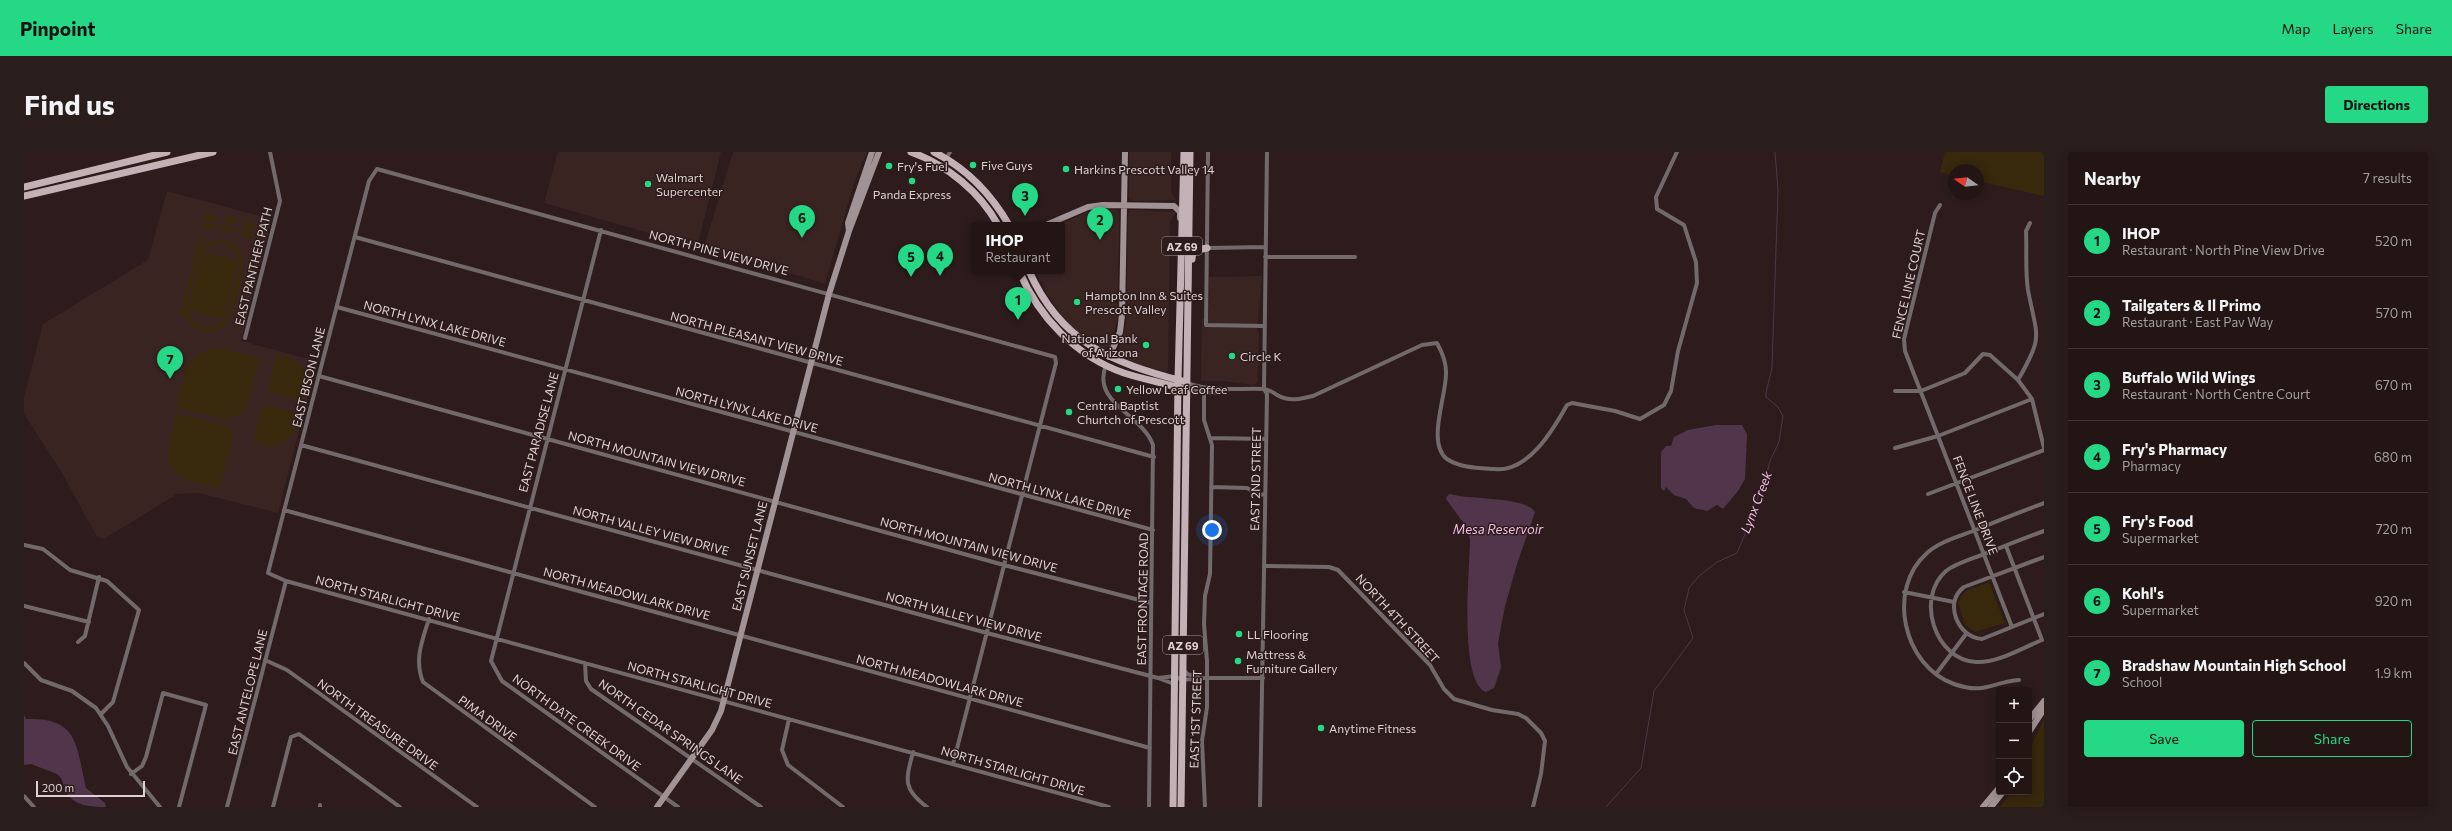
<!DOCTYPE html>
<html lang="en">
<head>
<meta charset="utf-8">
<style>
  :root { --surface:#221514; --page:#2a1e1d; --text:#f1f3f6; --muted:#a29fa0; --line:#3f3434; --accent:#25d886 }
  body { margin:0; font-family:Commissioner,sans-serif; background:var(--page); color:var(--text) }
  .controls { position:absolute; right:12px; bottom:12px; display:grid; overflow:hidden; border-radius:4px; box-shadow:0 2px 10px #0003 }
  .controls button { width:36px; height:36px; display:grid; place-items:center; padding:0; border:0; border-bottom:1px solid var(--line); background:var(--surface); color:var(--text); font:20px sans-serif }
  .compass { position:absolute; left:1924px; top:12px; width:36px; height:36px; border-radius:50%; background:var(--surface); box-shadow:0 2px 10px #0003; rotate:284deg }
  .scale { position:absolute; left:12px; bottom:10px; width:109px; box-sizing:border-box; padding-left:4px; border:2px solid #ded2d1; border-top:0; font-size:11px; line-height:14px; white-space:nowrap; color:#ded2d1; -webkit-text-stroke:3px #2d1c1b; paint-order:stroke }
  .you { position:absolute; left:1188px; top:378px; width:14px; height:14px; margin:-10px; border:3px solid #fff; border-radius:50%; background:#1a73e8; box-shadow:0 0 0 6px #1a73e833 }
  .badge { display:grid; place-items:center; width:26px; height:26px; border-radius:50%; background:var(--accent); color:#111; font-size:13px; font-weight:700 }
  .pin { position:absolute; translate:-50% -33px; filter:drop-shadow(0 1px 2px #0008) }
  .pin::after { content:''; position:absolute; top:21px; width:14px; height:12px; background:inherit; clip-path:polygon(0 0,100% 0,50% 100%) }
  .popup { position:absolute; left:947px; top:70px; width:94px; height:52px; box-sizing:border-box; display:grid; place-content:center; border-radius:4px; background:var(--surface); filter:drop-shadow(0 1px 3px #0005); font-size:13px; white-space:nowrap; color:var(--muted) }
  .popup b { font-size:15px; color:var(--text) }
  .popup::after { content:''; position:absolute; left:50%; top:100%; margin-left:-8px; border:8px solid transparent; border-top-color:var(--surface) }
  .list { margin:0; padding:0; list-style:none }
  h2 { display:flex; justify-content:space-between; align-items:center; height:52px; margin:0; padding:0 16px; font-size:17px }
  h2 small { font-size:13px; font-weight:400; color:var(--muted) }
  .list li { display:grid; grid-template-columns:26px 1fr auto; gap:12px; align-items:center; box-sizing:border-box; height:72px; padding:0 16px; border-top:1px solid var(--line) }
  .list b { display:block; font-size:15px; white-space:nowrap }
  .list p { margin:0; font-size:13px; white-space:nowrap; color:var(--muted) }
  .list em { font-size:13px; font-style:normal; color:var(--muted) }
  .actions { display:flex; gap:8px; padding:12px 16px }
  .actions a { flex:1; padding:9px 0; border:1px solid var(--accent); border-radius:4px; text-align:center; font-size:14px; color:var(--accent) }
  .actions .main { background:var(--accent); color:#111 }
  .icon { flex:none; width:22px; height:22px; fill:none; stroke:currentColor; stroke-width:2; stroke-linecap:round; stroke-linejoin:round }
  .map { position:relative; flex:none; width:2020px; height:655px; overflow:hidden; border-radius:4px }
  header { display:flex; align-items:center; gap:24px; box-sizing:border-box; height:56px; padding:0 20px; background:var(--accent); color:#111 }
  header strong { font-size:19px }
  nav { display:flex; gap:22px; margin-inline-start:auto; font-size:14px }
  .intro { display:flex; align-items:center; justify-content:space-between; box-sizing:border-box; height:96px; padding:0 24px }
  h1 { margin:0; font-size:28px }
  .button { padding:10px 18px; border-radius:4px; background:var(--accent); color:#111; font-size:14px; font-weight:700 }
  main { display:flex; gap:24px; padding:0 24px }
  aside { flex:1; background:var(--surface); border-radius:4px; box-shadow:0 2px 10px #0003 }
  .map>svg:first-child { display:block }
  .built { fill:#3a2422 }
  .green { fill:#38280c; fill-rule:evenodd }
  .water { fill:#51364b }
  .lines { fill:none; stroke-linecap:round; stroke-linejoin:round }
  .stream { stroke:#51364b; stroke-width:1 }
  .street { stroke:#72696b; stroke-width:4 }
  .secondary { stroke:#a09295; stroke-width:6 }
  .primary { stroke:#c4b1b6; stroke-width:7 }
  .poi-dot { fill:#25d886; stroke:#2d1c1b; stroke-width:1.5 }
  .labels { text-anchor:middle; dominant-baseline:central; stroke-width:3; stroke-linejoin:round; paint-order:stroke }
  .shield { fill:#2d1c1b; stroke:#a99b9a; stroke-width:1 }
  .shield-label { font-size:11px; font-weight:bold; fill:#ded2d1 }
  .poi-label { font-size:12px; fill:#ded2d1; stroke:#2d1c1b; text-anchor:start }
  .street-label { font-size:12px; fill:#ded2d1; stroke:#2d1c1b }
  .water-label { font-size:13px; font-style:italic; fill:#f0bce5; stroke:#2d1c1b }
</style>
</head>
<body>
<header>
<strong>Pinpoint</strong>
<nav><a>Map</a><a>Layers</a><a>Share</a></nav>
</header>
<div class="intro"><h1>Find us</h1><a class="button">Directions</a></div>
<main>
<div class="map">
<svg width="2020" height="655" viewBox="0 0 2020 655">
  <rect width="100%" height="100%" fill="#2d1c1b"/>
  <!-- built -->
  <path class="built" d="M 534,0 L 697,0 L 673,95 L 520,51 Z
    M 709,0 L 843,0 L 831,28 L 801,132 L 680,95 Z
    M 1105,0 L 1147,0 L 1147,39 L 1152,48 L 1108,49 L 1105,45 Z
    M 143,39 L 247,67 L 217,189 L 293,209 L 254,361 L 174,341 L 153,342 L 80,387 L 72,383 L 37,319 L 0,262 L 0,245 L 19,172 L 124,108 Z
    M 1092,57 L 1095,60 L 1094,140 L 1091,150 L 1094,153 L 1094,165 L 1086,195 L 1080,197 L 1061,186 L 1060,182 L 1050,177 L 1040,166 L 1022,141 L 1019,131 L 1016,129 L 1011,119 L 1038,119 L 1038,73 L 1035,73 L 1064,60 Z
    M 1106,58 L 1152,60 L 1146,70 L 1144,218 L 1142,220 L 1109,211 L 1093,203 L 1102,174 L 1104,61 Z
    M 1238,124 L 1233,179 L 1235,182 L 1234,230 L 1229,233 L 1199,229 L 1177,229 L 1178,167 L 1185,167 L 1185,125 Z"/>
  <!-- green -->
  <path class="green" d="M 1921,0 L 2020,0 L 2020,44 L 1954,29 L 1954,18 L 1930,18 L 1930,24 L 1916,20 Z
    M 181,61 L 193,64 L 191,70 L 179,67 Z
    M 201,64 L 213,67 L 211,73 L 199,69 Z
    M 178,69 L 190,72 L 189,78 L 177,75 Z
    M 220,69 L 232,73 L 230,78 L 218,75 Z
    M 198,72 L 210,76 L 209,81 L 196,78 Z
    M 218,77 L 230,81 L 228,86 L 216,83 Z
    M 175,86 L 180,88 L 179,93 C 194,83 216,88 219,108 C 221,119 210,161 203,170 C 199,177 190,181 182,180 C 166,180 166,165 156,162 ZM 193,92 C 202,92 211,97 214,106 C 217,116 211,127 209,136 C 205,151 204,173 186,175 C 178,176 172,172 167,167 L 163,151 L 176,105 L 183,95 Z
    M 179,100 L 214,109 L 199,167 L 164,158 Z
    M 198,196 L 236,206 L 221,259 L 205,268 L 152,256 L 162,217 C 171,202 180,197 198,196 Z
    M 252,203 C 280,210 289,218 280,249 L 246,240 L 244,237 Z
    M 242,253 L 276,262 C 273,284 252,307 230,287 L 238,255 Z
    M 152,261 L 204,274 L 209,284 L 196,336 C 185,333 173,332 162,328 C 134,317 147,282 152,261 Z
    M 1965,430 L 1981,471 L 1951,480 L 1941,473 L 1934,450 L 1942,439 Z
    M 2020,567 L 2020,655 L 1976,655 L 1987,640 L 2005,640 L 2005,598 Z"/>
  <!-- water -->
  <path class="water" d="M 1692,273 L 1718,273 L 1723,282 L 1721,327 L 1714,339 L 1699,357 L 1693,353 L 1683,359 L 1670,356 L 1662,347 L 1650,343 L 1642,335 L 1640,339 L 1637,336 L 1637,300 L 1642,294 L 1647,294 L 1650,285 L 1664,278 Z
    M 1426,342 C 1444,348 1501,344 1511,360 L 1494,409 L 1481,454 L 1474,491 L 1477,515 L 1470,536 L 1462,540 C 1434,530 1446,414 1446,388 L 1444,377 L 1422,347 L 1423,344 Z
    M 0,563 L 2,567 C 56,565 52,595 62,636 L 81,651 L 82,655 C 68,655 48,654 42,639 C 39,633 39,626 33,622 L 7,612 L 0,613 Z"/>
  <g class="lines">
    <!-- stream -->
    <path class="stream" d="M 1582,655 L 1617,616 L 1630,539 L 1669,486 L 1660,458 L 1665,436 L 1675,424 L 1693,410 L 1713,401 L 1721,382 L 1729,355 L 1739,336 L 1746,309 L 1755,290 L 1759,264 L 1754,255 L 1742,245 C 1741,239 1747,224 1748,215 L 1754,38 L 1751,0"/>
    <!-- street -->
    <path class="street" d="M 1184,0 L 1182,173 L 1240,174
      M 922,7 L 926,0
      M 1916,53 L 1911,61 L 1880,187 L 1881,199 L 1988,475
      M 577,78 L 467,509 L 478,529 L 654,655
      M 331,85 L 1130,305
      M 1183,96 L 1241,95
      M 1241,105 L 1331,105
      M 313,155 L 1129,378
      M 221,186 L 256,49 L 246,0
      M 1082,213 C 1067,251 1118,262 1129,293 L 1125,655
      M 295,224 L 980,413 L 1127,451
      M 1994,228 C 2020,183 2013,186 2004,138 C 2001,119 2003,98 2002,79 L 2006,71
      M 1164,231 C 1188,240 1214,236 1240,237 C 1246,238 1249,240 1253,243 C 1265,250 1277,247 1289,244 L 1398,193 L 1413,191 C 1418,200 1422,209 1422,220 C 1423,243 1402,291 1423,307 C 1436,316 1455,316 1470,317 C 1504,321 1529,278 1543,253 L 1548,251 L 1591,259 L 1616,267 L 1640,253 L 1647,239 L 1654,199 L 1673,131 L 1672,110 L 1660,73 L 1633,57 L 1632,45 L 1653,0
      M 1163,238 L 1188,241 L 1203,238
      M 1871,239 L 1897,239 L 1941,221 L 1959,202 L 1966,203 L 1994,228 L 2008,247 L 2020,296
      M 1180,241 L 1180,268 L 1188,293 L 1186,422 L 1181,444 L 1180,472 L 1183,509 L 1183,555 L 1178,589 L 1181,655
      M 1186,286 L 1242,287
      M 277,293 L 963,481 L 1134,526 L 1150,532
      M 1871,296 L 1914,284 L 2008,247
      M 1187,335 L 1223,336 L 1234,342 L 1241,343
      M 1904,342 L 2020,298
      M 260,358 L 1126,596
      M 0,393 L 19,397 L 46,418 L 83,429 L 115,458 L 89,550 L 77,562
      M 1982,394 L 2018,488 C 1998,496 1974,511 1952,510 C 1911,508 1891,446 1922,419 C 1931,412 1944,408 1955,404 C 1976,396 1998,387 2020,379
      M 2020,405 L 1940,435 C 1919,450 1934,486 1958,487 L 2020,462
      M 1240,414 L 1305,415 L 1314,418 L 1406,513 L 1420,537 L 1430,547 L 1468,558 L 1494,562 L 1502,566 L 1517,581 L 1521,589 L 1517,622 L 1509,655
      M 1880,440 L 1930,450
      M 0,454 L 65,470
      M 405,467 C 398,489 390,508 399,530 L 571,655
      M 54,490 L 61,484 L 75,425
      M 241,508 L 263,518 L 453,655
      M 0,511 L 17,528 L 48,539 L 72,556 L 84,574 L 103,615 L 136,655
      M 561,511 L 562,529 L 567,537 L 737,655
      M 1160,518 L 1163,522 L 1174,525
      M 1912,522 L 1942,482
      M 1134,526 L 1151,524 L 1158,528 L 1178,526 L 1239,526
      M 1995,528 C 1968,530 1961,543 1930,532 C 1879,514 1862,437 1903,401 C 1915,390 1933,385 1949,379 C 1973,369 1996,360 2020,351
      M 765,567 L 758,598 L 764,613 L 819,655
      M 889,600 C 882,627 878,637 903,655
      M 929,612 L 1032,211 L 1031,205 L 353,17 L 345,29 L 244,421 L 262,429 L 1085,655
      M 107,622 L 118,614 L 122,605 L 139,541 L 182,553 L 155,655
      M 0,644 L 10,655
      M 203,655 L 262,429
      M 249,655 L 267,585 L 275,582 L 376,655
      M 296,655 L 296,653
      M 1236,655 L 1243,242 L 1240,237 L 1243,0"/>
    <!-- secondary -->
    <path class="secondary" d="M 1022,73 L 1064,55 L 1079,53 L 1150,54 L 1156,60 L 1156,66
      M 825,79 L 824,71 L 848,0
      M 1085,205 L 1096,180 L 1098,163 L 1101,0
      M 2005,568 L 2020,549
      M 2005,580 L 2020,557
      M 633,655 L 688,578 L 697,559 L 805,142 L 825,79 L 855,0
      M 1959,655 L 1975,636
      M 1967,655 L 1979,640"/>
    <!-- primary -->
    <path class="primary" d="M 887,0 C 923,13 956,40 974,73
      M 910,0 C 942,16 967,42 985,73
      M 0,35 L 143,0
      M 0,44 L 189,0
      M 1168,107 L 1169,99 L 1183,96
      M 995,119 C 1015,165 1051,204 1100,221 C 1119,227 1139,231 1159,237
      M 1005,119 C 1037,191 1087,210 1158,229
      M 1149,655 L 1154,228 L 1160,0
      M 1157,655 L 1166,0"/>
  </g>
  <!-- markers -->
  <g class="poi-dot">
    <circle cx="949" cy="13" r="4"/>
    <circle cx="865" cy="14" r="4"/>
    <circle cx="1042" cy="17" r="4"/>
    <circle cx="888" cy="29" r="4"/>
    <circle cx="624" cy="32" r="4"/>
    <circle cx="1053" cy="150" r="4"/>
    <circle cx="1122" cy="193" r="4"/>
    <circle cx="1208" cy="204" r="4"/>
    <circle cx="1094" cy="237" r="4"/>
    <circle cx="1045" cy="260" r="4"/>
    <circle cx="1215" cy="482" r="4"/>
    <circle cx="1214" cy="509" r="4"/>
    <circle cx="1297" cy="576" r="4"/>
  </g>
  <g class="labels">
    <!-- shield labels -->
    <g class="shield">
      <rect x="1138" y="85" width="40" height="18" rx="3"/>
      <rect x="1139" y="484" width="40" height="18" rx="3"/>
    </g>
    <g class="shield-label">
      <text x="1158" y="94">AZ 69</text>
      <text x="1159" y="493">AZ 69</text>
    </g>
    <!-- poi labels -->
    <g class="poi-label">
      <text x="957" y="13">Five Guys</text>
      <text x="873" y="14">Fry's Fuel</text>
      <text x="1050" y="17">Harkins Prescott Valley 14</text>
      <text x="632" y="25">Walmart<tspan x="632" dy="14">Supercenter</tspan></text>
      <text x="888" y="42" text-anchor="middle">Panda Express</text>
      <text x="1061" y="143">Hampton Inn &amp; Suites<tspan x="1061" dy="14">Prescott Valley</tspan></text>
      <text x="1114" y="186" text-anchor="end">National Bank<tspan x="1114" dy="14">of Arizona</tspan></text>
      <text x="1216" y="204">Circle K</text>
      <text x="1102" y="237">Yellow Leaf Coffee</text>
      <text x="1053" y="253">Central Baptist<tspan x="1053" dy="14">Churtch of Prescott</tspan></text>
      <text x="1223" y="482">LL Flooring</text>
      <text x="1222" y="502">Mattress &amp;<tspan x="1222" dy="14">Furniture Gallery</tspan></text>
      <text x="1305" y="576">Anytime Fitness</text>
    </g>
    <!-- street labels -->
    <g class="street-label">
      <text transform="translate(695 100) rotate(15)">NORTH PINE VIEW DRIVE</text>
      <text transform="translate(229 114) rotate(-76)">EAST PANTHER PATH</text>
      <text transform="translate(1884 132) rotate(-77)">FENCE LINE COURT</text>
      <text transform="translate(411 171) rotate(15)">NORTH LYNX LAKE DRIVE</text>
      <text transform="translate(733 186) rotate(15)">NORTH PLEASANT VIEW DRIVE</text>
      <text transform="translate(284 225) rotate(-76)">EAST BISON LANE</text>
      <text transform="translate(723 257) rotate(15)">NORTH LYNX LAKE DRIVE</text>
      <text transform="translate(514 280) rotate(-75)">EAST PARADISE LANE</text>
      <text transform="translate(633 306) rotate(15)">NORTH MOUNTAIN VIEW DRIVE</text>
      <text transform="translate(1231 327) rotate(-89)">EAST 2ND STREET</text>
      <text transform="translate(1036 343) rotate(15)">NORTH LYNX LAKE DRIVE</text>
      <text transform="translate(1952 353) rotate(69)">FENCE LINE DRIVE</text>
      <text transform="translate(627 378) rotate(15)">NORTH VALLEY VIEW DRIVE</text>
      <text transform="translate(945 392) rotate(15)">NORTH MOUNTAIN VIEW DRIVE</text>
      <text transform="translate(725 404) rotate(-76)">EAST SUNSET LANE</text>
      <text transform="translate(603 441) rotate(15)">NORTH MEADOWLARK DRIVE</text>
      <text transform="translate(364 446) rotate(15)">NORTH STARLIGHT DRIVE</text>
      <text transform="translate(1118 447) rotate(-89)">EAST FRONTAGE ROAD</text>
      <text transform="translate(940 464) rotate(15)">NORTH VALLEY VIEW DRIVE</text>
      <text transform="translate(1374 466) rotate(47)">NORTH 4TH STREET</text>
      <text transform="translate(916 528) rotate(15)">NORTH MEADOWLARK DRIVE</text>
      <text transform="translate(676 532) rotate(15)">NORTH STARLIGHT DRIVE</text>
      <text transform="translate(223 540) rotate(-76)">EAST ANTELOPE LANE</text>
      <text transform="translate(464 566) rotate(36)">PIMA DRIVE</text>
      <text transform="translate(1171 567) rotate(-88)">EAST 1ST STREET</text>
      <text transform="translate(553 570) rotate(36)">NORTH DATE CREEK DRIVE</text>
      <text transform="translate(354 572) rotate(36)">NORTH TREASURE DRIVE</text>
      <text transform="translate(647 579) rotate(35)">NORTH CEDAR SPRINGS LANE</text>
      <text transform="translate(989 618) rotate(16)">NORTH STARLIGHT DRIVE</text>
    </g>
    <!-- water labels -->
    <g class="water-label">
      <text transform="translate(1732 350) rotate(-69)">Lynx Creek</text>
      <text x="1474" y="377">Mesa Reservoir</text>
    </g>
  </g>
</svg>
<div class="controls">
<button>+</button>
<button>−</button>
<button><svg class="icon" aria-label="locate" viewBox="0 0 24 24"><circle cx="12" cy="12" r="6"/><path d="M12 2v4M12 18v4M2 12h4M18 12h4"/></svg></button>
</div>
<svg class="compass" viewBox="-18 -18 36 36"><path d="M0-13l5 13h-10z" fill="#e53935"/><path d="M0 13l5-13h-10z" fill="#a29fa0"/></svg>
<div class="scale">200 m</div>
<div class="you"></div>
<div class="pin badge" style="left:994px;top:168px">1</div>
<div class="popup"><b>IHOP</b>Restaurant</div>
<div class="pin badge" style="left:1076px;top:88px">2</div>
<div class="pin badge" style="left:1001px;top:64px">3</div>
<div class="pin badge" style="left:916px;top:124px">4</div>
<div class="pin badge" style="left:887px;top:125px">5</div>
<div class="pin badge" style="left:778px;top:86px">6</div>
<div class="pin badge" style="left:146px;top:227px">7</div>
</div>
<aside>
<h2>Nearby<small>7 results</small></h2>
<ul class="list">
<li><span class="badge">1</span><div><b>IHOP</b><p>Restaurant · North Pine View Drive</p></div><em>520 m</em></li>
<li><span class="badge">2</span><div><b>Tailgaters &amp; Il Primo</b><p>Restaurant · East Pav Way</p></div><em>570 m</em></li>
<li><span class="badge">3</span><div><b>Buffalo Wild Wings</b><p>Restaurant · North Centre Court</p></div><em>670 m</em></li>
<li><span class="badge">4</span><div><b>Fry's Pharmacy</b><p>Pharmacy</p></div><em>680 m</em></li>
<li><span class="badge">5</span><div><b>Fry's Food</b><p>Supermarket</p></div><em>720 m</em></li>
<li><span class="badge">6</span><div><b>Kohl's</b><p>Supermarket</p></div><em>920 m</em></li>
<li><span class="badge">7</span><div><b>Bradshaw Mountain High School</b><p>School</p></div><em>1.9 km</em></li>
</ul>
<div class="actions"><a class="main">Save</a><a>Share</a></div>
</aside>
</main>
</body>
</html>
